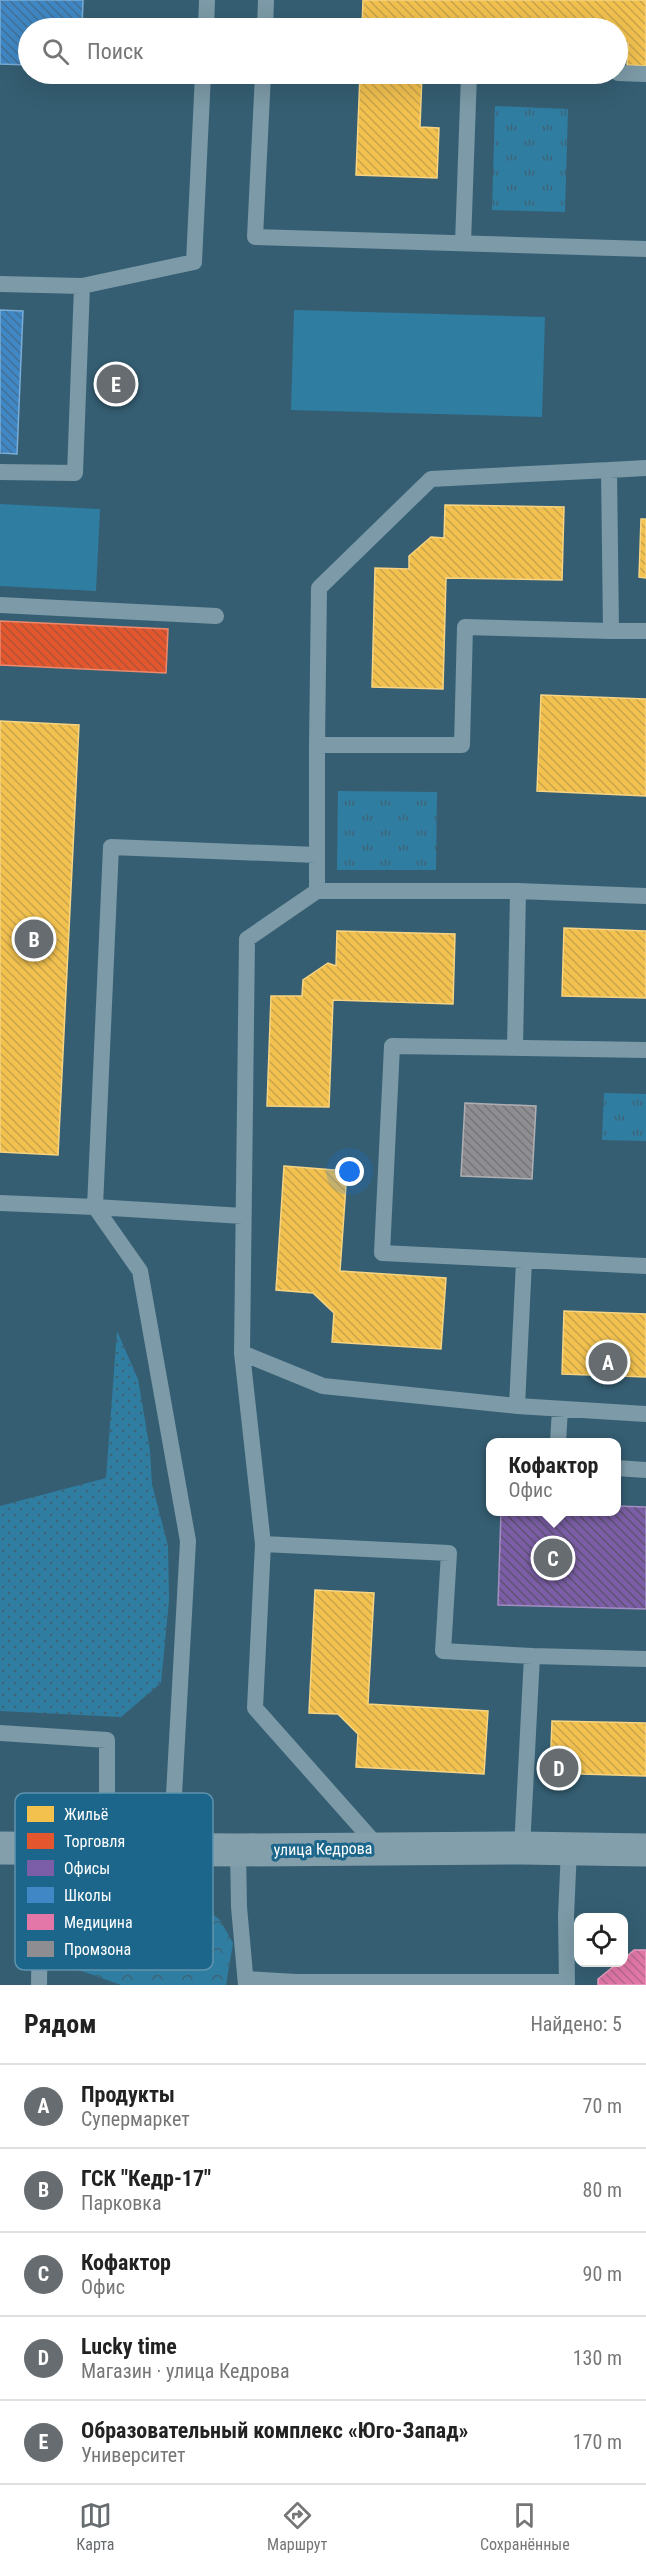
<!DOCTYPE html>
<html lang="ru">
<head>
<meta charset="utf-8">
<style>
  :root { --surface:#fff; --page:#f6f6f6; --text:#222; --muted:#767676; --line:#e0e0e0; --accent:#666c6f }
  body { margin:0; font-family:"Roboto Condensed",sans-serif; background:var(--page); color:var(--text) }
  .controls { position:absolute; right:18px; bottom:18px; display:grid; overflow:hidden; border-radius:12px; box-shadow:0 6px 24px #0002 }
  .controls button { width:54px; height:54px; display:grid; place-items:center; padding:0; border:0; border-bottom:2px solid var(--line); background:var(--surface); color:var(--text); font:30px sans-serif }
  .you { position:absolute; left:350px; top:1172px; width:21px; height:21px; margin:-15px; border:4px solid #fff; border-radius:50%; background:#1a73e8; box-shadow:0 0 0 9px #1a73e833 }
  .badge { display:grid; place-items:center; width:39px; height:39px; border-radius:50%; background:var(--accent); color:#fff; font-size:20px; font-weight:700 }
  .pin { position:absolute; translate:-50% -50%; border:3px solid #fff; box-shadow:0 2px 6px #0006 }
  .popup { position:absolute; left:486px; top:1438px; width:135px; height:78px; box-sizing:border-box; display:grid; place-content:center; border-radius:12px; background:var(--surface); filter:drop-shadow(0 2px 4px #0005); font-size:20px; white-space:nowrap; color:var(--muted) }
  .popup b { font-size:22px; color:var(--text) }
  .popup::after { content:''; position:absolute; left:50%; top:100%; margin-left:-12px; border:12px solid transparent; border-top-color:var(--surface) }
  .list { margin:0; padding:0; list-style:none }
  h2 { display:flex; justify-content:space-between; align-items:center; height:78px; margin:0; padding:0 24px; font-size:26px }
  h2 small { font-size:20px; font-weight:400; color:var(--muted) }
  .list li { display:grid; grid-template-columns:39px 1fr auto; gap:18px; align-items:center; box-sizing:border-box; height:84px; padding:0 24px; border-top:2px solid var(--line) }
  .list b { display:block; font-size:22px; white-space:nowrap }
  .list p { margin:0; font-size:20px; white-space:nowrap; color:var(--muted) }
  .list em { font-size:20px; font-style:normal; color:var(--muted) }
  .icon { flex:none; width:33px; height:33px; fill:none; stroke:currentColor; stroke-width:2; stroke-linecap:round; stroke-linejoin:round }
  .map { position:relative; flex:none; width:646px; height:1985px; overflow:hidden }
  .search { position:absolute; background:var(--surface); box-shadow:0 6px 24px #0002; left:18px; right:18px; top:18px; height:66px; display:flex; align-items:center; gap:15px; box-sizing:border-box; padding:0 21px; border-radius:33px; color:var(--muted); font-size:22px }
  .sheet { height:498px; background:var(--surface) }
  nav { display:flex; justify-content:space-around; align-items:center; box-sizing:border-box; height:84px; border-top:2px solid var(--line); background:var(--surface); font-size:16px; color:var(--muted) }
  nav a { display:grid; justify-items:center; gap:3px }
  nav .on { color:var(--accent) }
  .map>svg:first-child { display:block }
  .grass { fill:url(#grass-dots) }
  .forest { fill:url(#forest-crowns) }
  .park { fill:url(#park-tufts) }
  .pitch { fill:#307da2 }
  .homes { fill:url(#homes-back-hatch); stroke:#f6d483; stroke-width:1.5 }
  .shops { fill:url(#shops-back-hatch); stroke:#ec896d; stroke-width:1.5 }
  .offices { fill:url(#offices-back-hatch); stroke:#a38ec1; stroke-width:1.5 }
  .schools { fill:url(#schools-back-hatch); stroke:#79acd6; stroke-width:1.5 }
  .health { fill:url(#health-back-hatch); stroke:#eba0c2; stroke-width:1.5 }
  .industry { fill:url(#industry-back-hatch); stroke:#afafb3; stroke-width:1.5 }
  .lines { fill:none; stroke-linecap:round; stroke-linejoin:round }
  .lane { stroke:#7c9aa7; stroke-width:16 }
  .secondary { stroke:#849fac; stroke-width:33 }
  .labels { text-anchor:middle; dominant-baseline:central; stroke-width:6; stroke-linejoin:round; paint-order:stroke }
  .street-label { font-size:16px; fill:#fff; stroke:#1c668b }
  .key { fill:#1c668b; stroke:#6094ae; stroke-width:1.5 }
  .key-label { font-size:16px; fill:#fff }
</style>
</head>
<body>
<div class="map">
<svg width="646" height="1985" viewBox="0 0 646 1985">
  <defs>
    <pattern id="grass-dots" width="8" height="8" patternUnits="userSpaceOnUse" patternTransform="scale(1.5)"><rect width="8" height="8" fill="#307da2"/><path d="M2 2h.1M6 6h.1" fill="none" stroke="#3e6477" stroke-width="1.8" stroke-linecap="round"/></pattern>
    <pattern id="forest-crowns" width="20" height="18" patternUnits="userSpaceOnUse" patternTransform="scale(1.5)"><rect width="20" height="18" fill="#307da2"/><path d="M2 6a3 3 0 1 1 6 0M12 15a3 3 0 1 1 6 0" fill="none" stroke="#3e6477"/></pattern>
    <pattern id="park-tufts" width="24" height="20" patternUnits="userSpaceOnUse" patternTransform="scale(1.5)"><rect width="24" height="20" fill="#307da2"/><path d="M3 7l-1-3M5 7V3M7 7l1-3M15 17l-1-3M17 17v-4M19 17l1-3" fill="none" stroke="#3e6477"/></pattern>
    <pattern id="homes-back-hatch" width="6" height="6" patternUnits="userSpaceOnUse" patternTransform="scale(1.5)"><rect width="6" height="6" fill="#f2c14e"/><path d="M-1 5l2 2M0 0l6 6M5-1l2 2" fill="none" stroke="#c8a44e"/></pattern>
    <pattern id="shops-back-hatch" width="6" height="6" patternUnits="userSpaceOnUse" patternTransform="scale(1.5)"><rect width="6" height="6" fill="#e4572e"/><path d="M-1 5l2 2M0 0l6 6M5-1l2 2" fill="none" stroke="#af5338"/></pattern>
    <pattern id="offices-back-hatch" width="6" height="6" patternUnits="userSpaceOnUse" patternTransform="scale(1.5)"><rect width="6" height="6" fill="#7b5ea7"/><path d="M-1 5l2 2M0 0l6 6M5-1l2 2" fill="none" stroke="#5f5370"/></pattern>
    <pattern id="schools-back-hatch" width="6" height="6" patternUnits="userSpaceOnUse" patternTransform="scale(1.5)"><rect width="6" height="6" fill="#3f88c5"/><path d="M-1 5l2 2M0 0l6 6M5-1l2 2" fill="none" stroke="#447095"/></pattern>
    <pattern id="health-back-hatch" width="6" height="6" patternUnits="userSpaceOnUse" patternTransform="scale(1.5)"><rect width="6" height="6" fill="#e377a8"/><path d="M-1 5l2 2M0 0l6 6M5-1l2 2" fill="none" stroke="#b66a8c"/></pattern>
    <pattern id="industry-back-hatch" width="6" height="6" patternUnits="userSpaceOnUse" patternTransform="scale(1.5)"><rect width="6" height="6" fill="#8d8d92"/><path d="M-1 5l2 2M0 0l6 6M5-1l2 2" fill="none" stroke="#76767a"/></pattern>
  </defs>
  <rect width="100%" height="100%" fill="#355e72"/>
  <!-- grass -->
  <path class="grass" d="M 117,1331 L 138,1379 L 150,1450 L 152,1484 L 168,1546 L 169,1600 L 161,1683 L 121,1717 L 0,1711 L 0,1506 L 106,1478 Z"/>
  <!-- forest -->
  <path class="forest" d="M 120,1873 L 179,1888 L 220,1920 L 233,1943 L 226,1985 L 121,1985 L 79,1970 L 56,1937 L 53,1909 L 87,1877 Z"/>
  <!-- park -->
  <path class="park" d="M 495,106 L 568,109 L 565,212 L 492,210 Z
    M 338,791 L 437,792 L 436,870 L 337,870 Z
    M 604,1093 L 646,1094 L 646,1141 L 602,1140 Z"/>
  <!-- pitch -->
  <path class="pitch" d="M 294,310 L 545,317 L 542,417 L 291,410 Z
    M 0,504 L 100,509 L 96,591 L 0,586 Z"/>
  <!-- homes -->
  <path class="homes" d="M 363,0 L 646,0 L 646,66 L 627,65 L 628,43 L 618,42 L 618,28 L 362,28 Z
    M 360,74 L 422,74 L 420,127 L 439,128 L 437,178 L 356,175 Z
    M 445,505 L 564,507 L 562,580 L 446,578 L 443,689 L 372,687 L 375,568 L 409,569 L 409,556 L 431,537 L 444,538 Z
    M 641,519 L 646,519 L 646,578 L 639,577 Z
    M 541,695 L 646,699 L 646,796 L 537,791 Z
    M 0,721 L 79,725 L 58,1155 L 0,1152 Z
    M 564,928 L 646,931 L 646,998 L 562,996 Z
    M 337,931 L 455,934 L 453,1004 L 333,1000 L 329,1107 L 267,1106 L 271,996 L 302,996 L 303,980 L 328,963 L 336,966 Z
    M 284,1166 L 347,1171 L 340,1271 L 446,1278 L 441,1349 L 332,1342 L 334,1313 L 313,1293 L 276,1290 Z
    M 564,1311 L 646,1314 L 646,1377 L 562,1374 Z
    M 315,1590 L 374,1593 L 368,1704 L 488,1711 L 484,1774 L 356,1767 L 358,1734 L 338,1714 L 309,1713 Z
    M 552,1721 L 646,1723 L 646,1776 L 550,1773 Z"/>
  <!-- shops -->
  <path class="shops" d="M 0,621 L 168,629 L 166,673 L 0,665 Z"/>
  <!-- offices -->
  <path class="offices" d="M 616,1506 L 646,1507 L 646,1609 L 498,1605 L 501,1512 L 616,1512 Z"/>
  <!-- schools -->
  <path class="schools" d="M 0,0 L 83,0 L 82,28 L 28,28 L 28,65 L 0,64 Z
    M 0,310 L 23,311 L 17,454 L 0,453 Z"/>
  <!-- health -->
  <path class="health" d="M 634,1950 L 646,1950 L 646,1985 L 598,1985 L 598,1979 L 619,1962 L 624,1962 L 624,1959 Z"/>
  <!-- industry -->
  <path class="industry" d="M 465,1103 L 536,1106 L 532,1179 L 461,1176 Z"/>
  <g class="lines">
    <!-- lane -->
    <path class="lane" d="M 206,28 L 207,0
      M 265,28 L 266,0
      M 618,73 L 646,74
      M 263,74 L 255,237 L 646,249
      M 463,243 L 469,74
      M 0,284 L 82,286 L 75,473 L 0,472
      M 82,286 L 194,262 L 203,74
      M 646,468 L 609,470 L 611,631 L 646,631
      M 0,605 L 216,616
      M 317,745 L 319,588 L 431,479 L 609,470
      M 317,891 L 247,939 L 242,1353 L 263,1544 L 255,1708 L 380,1849
      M 518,891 L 317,891 L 317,745 L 462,745 L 465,627 L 611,631
      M 515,1047 L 518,891 L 646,896
      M 646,1050 L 392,1046 L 382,1253 L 646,1266
      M 0,1203 L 95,1207 L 111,847 L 317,855
      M 95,1207 L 140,1271 L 188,1541 L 171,1849
      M 95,1207 L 243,1216
      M 242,1353 L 323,1386 L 517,1406 L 524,1261
      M 517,1406 L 646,1414
      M 558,1442 L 560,1409
      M 616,1468 L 646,1470
      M 263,1544 L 449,1553 L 443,1651 L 532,1656 L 522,1848
      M 532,1656 L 646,1659
      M 0,1733 L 107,1740 L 107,1849
      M 238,1850 L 239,1907 L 246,1985
      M 246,1979 L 296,1982 L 567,1982
      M 39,1985 L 41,1849
      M 567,1985 L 566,1916 L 569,1849"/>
    <!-- secondary -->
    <path class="secondary" d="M 0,1848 L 238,1850 L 522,1848 L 646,1850"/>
  </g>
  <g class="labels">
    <!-- street labels -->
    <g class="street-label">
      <text transform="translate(323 1849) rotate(-1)">улица Кедрова</text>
    </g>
  </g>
  <!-- legend -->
  <rect x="15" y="1793" width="198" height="177" rx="9" class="key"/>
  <rect x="27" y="1806" width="27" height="16" fill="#f2c14e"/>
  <rect x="27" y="1833" width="27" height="16" fill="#e4572e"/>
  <rect x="27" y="1860" width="27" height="16" fill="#7b5ea7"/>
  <rect x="27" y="1887" width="27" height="16" fill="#3f88c5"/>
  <rect x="27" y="1914" width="27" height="16" fill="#e377a8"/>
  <rect x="27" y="1941" width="27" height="16" fill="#8d8d92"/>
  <g class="key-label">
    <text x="64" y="1820">Жильё</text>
    <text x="64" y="1847">Торговля</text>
    <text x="64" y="1874">Офисы</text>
    <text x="64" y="1901">Школы</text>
    <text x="64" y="1928">Медицина</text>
    <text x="64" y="1955">Промзона</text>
  </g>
</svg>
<div class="controls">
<button><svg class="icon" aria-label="locate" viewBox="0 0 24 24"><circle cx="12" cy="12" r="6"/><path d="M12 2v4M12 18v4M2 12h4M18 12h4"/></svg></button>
</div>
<div class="you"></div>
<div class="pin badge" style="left:608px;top:1362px">A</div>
<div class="pin badge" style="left:34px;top:939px">B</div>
<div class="pin badge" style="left:553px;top:1558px">C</div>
<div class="popup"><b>Кофактор</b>Офис</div>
<div class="pin badge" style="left:559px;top:1768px">D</div>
<div class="pin badge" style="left:116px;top:384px">E</div>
<div class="search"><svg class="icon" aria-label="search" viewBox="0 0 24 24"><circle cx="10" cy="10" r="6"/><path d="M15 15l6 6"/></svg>Поиск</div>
</div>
<section class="sheet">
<h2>Рядом<small>Найдено: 5</small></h2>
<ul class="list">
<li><span class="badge">A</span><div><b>Продукты</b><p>Супермаркет</p></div><em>70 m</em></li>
<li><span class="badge">B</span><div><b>ГСК &quot;Кедр-17&quot;</b><p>Парковка</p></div><em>80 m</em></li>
<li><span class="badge">C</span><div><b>Кофактор</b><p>Офис</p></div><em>90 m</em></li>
<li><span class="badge">D</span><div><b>Lucky time</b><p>Магазин · улица Кедрова</p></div><em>130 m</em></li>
<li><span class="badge">E</span><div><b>Образовательный комплекс «Юго-Запад»</b><p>Университет</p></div><em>170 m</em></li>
</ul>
</section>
<nav>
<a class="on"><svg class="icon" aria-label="map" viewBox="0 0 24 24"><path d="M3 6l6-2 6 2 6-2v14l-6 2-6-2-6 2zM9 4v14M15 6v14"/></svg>Карта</a>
<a><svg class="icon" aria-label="directions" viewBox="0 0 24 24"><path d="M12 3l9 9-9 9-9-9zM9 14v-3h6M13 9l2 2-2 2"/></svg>Маршрут</a>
<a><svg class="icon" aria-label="saved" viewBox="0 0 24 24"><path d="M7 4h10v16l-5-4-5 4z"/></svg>Сохранённые</a>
</nav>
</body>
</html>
